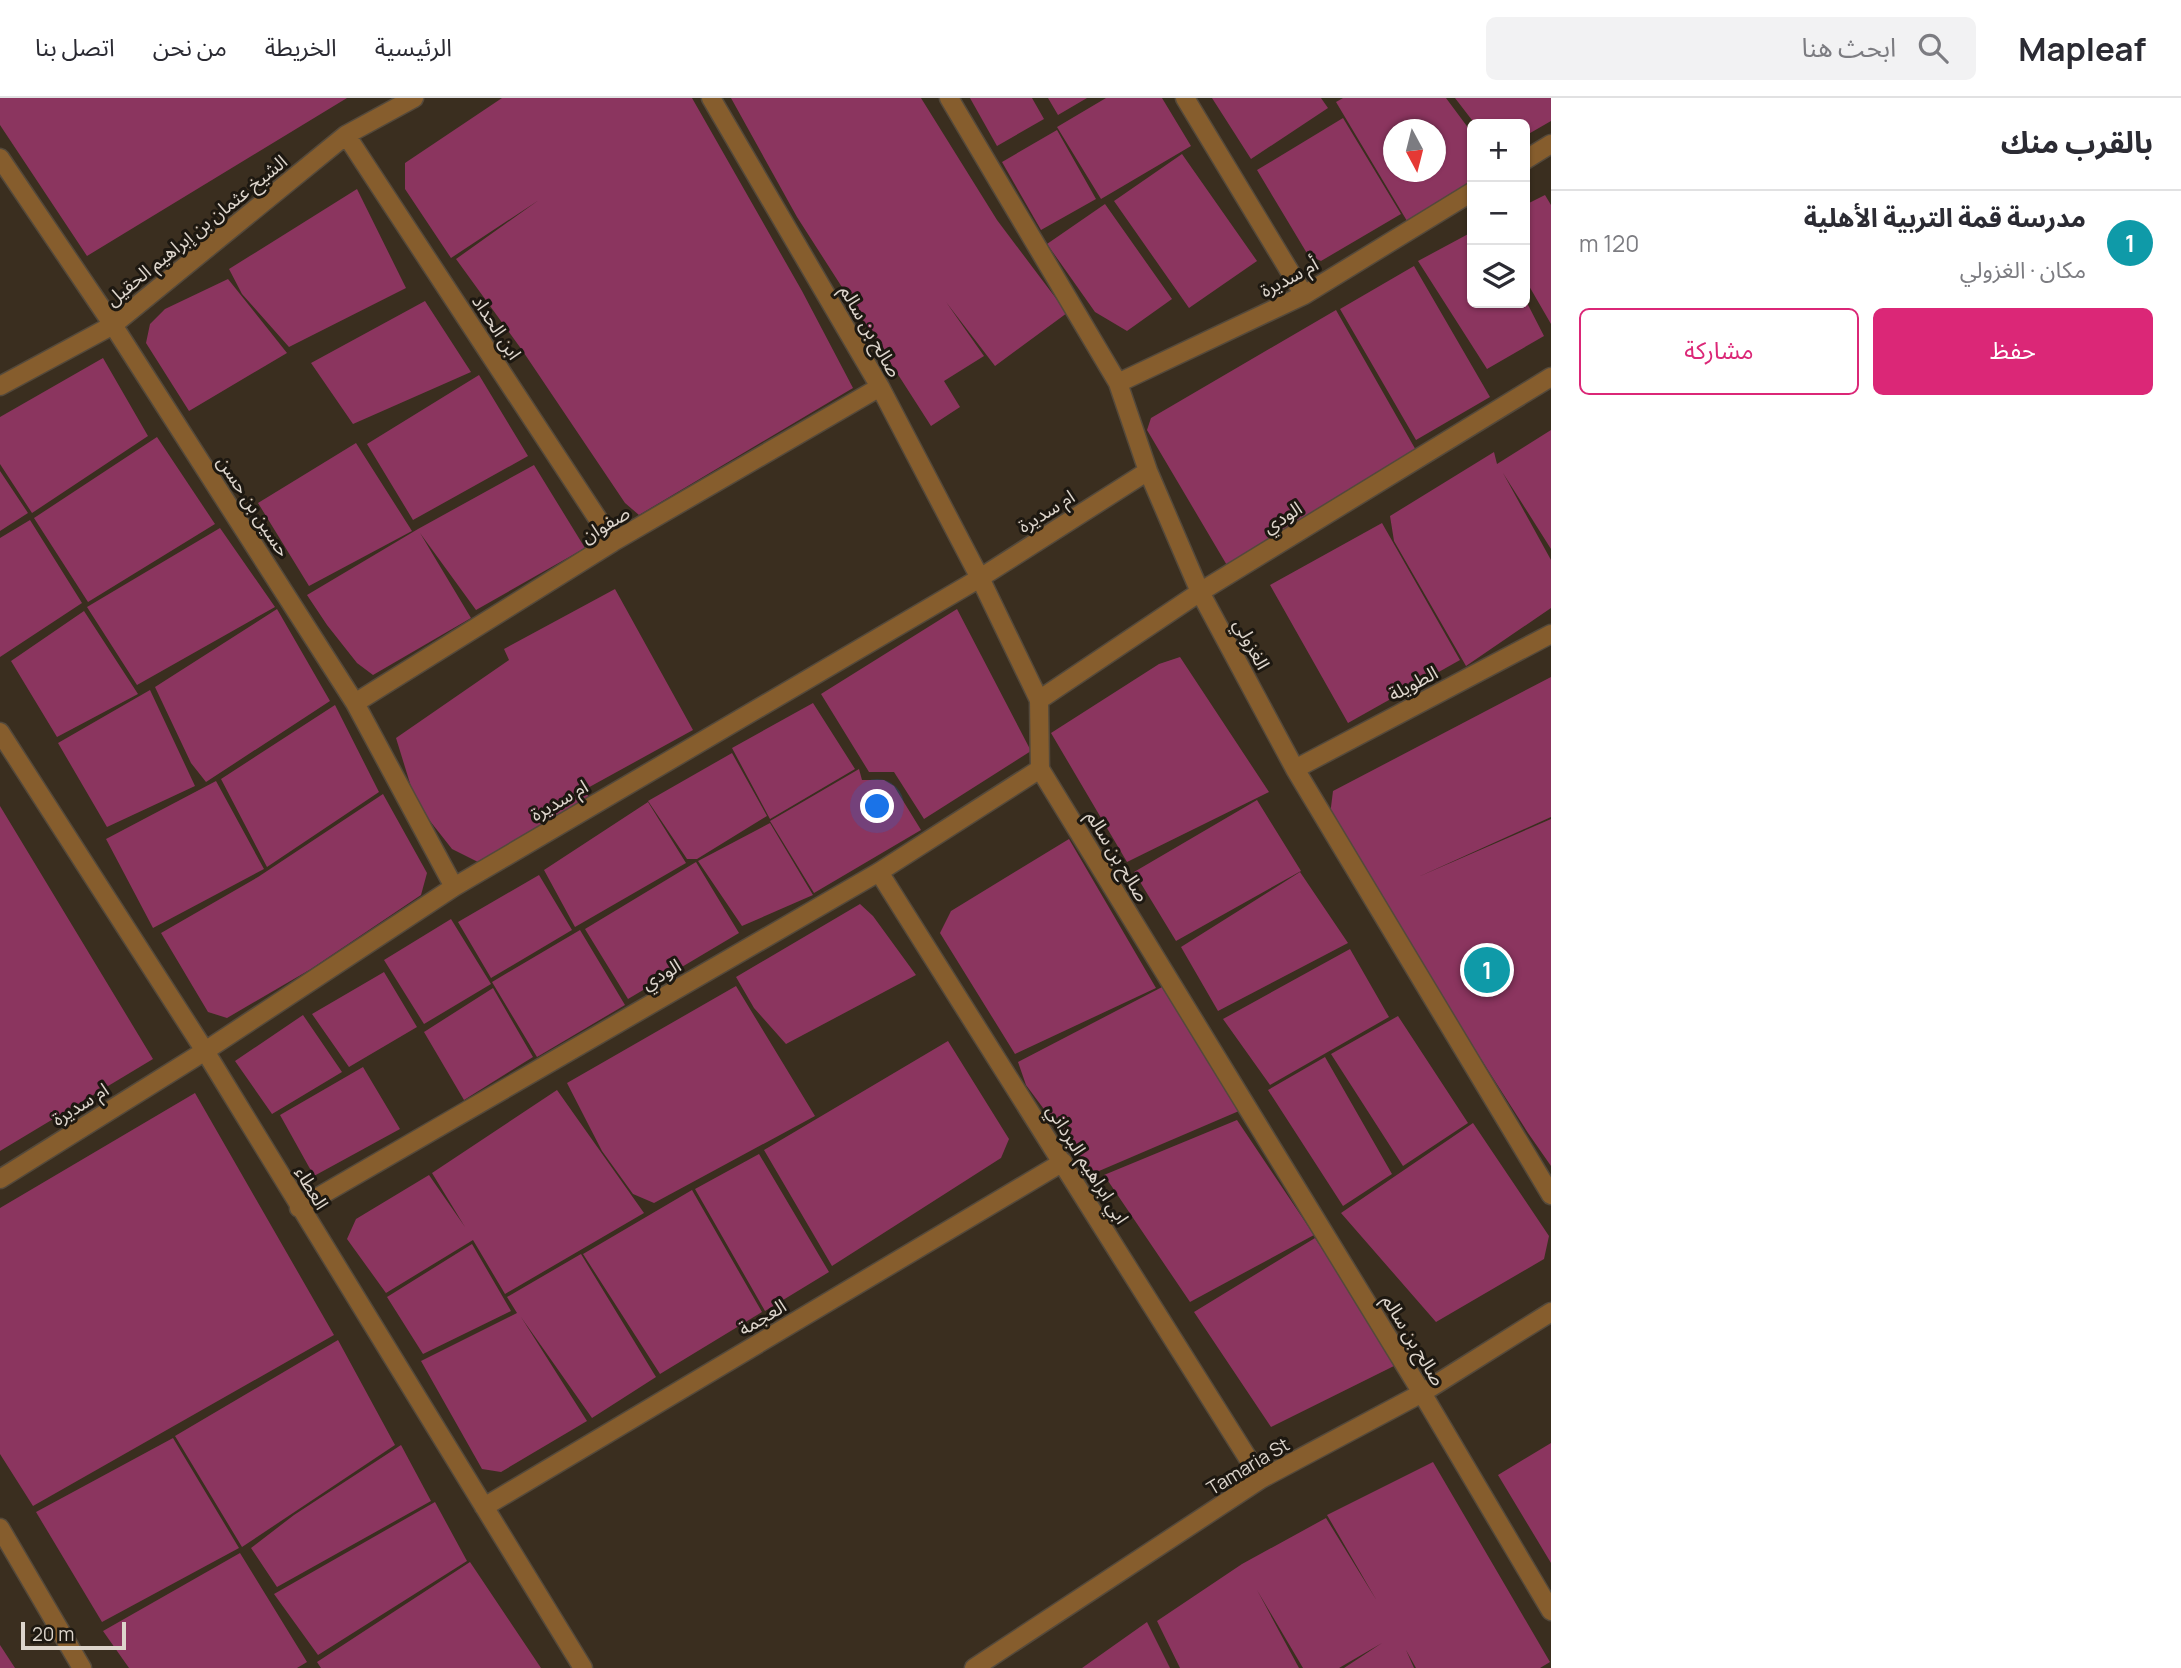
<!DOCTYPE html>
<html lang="ar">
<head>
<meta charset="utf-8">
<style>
  :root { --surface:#fff; --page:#f2f2f3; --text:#2b2b33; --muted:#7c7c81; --line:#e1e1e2; --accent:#db2777 }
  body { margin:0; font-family:Manrope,"Noto Sans Arabic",sans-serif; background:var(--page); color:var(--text); direction:rtl }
  .controls { position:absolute; right:21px; top:21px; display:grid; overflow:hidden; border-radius:10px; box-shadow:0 2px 5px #0004 }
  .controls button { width:63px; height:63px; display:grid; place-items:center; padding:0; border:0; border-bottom:2px solid var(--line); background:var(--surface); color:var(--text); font:35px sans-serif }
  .compass { position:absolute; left:1383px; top:21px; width:63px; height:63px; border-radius:50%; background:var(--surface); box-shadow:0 2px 5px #0004; rotate:173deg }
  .scale { position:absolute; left:21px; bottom:18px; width:105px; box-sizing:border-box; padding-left:7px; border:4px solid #ddd5cc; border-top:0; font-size:19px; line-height:24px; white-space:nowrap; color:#ddd5cc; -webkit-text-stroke:5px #1d1811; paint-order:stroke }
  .you { position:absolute; left:878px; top:709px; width:24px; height:24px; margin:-18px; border:5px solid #fff; border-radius:50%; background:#1a73e8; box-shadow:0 0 0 10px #1a73e833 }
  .badge { display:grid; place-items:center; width:46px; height:46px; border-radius:50%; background:var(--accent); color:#fff; font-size:23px; font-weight:700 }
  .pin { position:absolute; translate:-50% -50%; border:4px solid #fff; box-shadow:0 2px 7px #0006 }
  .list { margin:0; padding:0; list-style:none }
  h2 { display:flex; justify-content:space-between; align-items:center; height:91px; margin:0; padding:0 28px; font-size:30px }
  h2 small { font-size:23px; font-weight:400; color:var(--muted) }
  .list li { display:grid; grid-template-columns:46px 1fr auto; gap:21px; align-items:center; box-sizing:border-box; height:98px; padding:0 28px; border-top:2px solid var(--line) }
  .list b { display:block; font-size:26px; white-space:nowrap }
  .list p { margin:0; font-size:23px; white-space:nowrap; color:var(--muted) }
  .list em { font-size:23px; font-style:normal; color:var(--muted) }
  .actions { display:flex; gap:14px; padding:21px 28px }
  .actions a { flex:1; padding:16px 0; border:2px solid var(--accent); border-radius:10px; text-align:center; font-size:24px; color:var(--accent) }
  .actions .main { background:var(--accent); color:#fff }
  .icon { flex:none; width:38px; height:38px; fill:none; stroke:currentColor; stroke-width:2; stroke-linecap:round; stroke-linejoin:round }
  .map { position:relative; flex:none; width:1551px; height:1570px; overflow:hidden; direction:ltr }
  header { display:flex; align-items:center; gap:42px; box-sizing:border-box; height:98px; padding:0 35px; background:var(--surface); border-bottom:2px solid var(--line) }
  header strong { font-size:33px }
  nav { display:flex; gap:38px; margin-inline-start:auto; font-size:24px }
  .search { width:490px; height:63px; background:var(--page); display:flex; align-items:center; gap:18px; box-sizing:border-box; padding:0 24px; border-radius:10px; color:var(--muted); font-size:26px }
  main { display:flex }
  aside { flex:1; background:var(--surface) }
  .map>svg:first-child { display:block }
  .building { fill:#8b355f; fill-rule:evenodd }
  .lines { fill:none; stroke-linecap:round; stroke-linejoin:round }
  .minor-casing { stroke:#54493b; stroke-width:21 }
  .minor { stroke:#865d2d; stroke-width:18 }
  .labels { text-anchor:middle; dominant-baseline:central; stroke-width:6; stroke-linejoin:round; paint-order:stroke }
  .street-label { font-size:19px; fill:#ddd5cc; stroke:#1d1811 }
</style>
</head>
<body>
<header>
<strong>Mapleaf</strong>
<div class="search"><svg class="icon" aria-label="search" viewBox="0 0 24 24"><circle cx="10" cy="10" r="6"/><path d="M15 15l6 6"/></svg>ابحث هنا</div>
<nav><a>الرئيسية</a><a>الخريطة</a><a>من نحن</a><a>اتصل بنا</a></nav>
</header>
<main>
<aside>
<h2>بالقرب منك<small></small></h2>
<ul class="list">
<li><span class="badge" style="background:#0f9aa8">1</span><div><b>مدرسة قمة التربية الأهلية</b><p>مكان · الغزولي</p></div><em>120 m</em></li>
</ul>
<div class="actions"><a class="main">حفظ</a><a>مشاركة</a></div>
</aside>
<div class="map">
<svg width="1551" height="1570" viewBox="0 0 1551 1570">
  <rect width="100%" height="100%" fill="#3a2e1f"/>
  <!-- building -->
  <path class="building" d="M 0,0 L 347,0 L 87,158 L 0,27 Z
    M 502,0 L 692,0 L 802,193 L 853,290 L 639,417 L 625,405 L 522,252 L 456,161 L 539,102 L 451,160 L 405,91 L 405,65 Z
    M 731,0 L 921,0 L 997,122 L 1067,215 L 995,268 L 946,204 L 984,258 L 944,283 L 960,309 L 931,328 L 797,119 Z
    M 970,0 L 1032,0 L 1044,21 L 997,48 Z
    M 1048,0 L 1087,0 L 1058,17 Z
    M 1106,0 L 1162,0 L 1191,48 L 1101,101 L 1057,29 Z
    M 1212,0 L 1321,0 L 1328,10 L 1251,61 Z
    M 1343,0 L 1446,0 L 1472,35 L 1472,84 L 1410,128 L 1336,4 ZM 1394,32 L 1436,32 L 1436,74 L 1394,74 Z
    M 1455,0 L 1551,0 L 1551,23 L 1525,38 L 1525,26 L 1475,26 Z
    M 1343,20 L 1401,116 L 1321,163 L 1308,157 L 1257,72 Z
    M 1057,32 L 1096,101 L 1041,132 L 1002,64 Z
    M 1182,56 L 1257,163 L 1189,210 L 1114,103 Z
    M 357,91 L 406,190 L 289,249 L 242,196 L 229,171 Z
    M 1545,97 L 1551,107 L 1551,226 L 1525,181 L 1525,107 Z
    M 1105,106 L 1172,201 L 1127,233 L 1095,214 L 1047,146 Z
    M 1472,134 L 1472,205 L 1525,205 L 1525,201 L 1544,238 L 1487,271 L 1418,163 Z
    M 1414,168 L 1490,299 L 1416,342 L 1340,211 Z
    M 228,181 L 287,255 L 189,313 L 146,245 L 150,226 L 165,211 Z
    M 425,203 L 471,274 L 353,326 L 311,265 Z
    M 1336,212 L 1417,354 L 1228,469 L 1147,332 L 1151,320 Z
    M 103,260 L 148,338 L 32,415 L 0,366 L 0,319 Z
    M 479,277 L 528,358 L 413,422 L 367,346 Z
    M 1551,332 L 1551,451 L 1503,375 L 1551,462 L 1551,510 L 1466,568 L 1394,443 L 1390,418 L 1494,354 L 1497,366 Z
    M 157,339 L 215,426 L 88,504 L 34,420 Z
    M 356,345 L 412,433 L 309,488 L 258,405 Z
    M 534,367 L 585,450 L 476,512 L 420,435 L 471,520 L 373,577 L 357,565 L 327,527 L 307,497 L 418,431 Z
    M 0,373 L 28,415 L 0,433 Z
    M 30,422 L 82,505 L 0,559 L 0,440 Z
    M 1382,425 L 1460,562 L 1348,625 L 1270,487 Z
    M 220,430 L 275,509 L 137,587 L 87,509 Z
    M 615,491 L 693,632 L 584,692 L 589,699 L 478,764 L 452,751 L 430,723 L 413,695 L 396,640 L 509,562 L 504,551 Z
    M 277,511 L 330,603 L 206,684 L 191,665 L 155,589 Z
    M 957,511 L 1031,653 L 924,721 L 894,674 L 869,674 L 821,596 Z
    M 84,513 L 138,596 L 57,639 L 11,563 Z
    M 1180,559 L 1269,694 L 1127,764 L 1051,635 L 1159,566 Z
    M 1551,579 L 1551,719 L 1418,779 L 1551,721 L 1551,1068 L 1528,1035 L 1377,798 L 1330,717 L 1333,693 Z
    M 150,592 L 195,688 L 107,729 L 58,645 Z
    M 813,605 L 855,671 L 770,721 L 732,650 Z
    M 335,607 L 379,694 L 267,769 L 221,681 Z
    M 732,655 L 767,718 L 697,761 L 687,761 L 648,703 Z
    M 859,671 L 862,682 L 884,682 L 894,688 L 921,732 L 814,795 L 770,723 Z
    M 216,683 L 264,771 L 153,830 L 106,741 Z
    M 383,696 L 427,775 L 421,797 L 311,871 L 227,920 L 208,914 L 161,835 L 258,779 Z
    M 1257,702 L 1301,773 L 1176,843 L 1134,774 Z
    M 648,704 L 686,765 L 575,829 L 544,772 Z
    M 0,708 L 153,961 L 0,1053 Z
    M 770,725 L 813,797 L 742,828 L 698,763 Z
    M 1069,741 L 1156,890 L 1015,956 L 940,835 L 951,813 Z
    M 696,764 L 739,835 L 628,901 L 585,831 Z
    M 1300,774 L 1348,845 L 1218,913 L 1181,849 Z
    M 539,777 L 572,832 L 491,880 L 458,824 Z
    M 860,806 L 873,818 L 916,877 L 786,946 L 754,910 L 736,879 Z
    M 451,821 L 491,886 L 424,926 L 384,862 Z
    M 580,832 L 625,907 L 537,959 L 492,884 Z
    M 1350,851 L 1389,919 L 1270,987 L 1223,921 Z
    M 384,874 L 417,929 L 349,969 L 312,916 Z
    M 736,888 L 815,1018 L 654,1105 L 633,1096 L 602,1053 L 567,985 Z
    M 1164,888 L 1239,1013 L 1092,1076 L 1026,987 L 1018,964 Z
    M 493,890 L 533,959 L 464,1002 L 424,934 Z
    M 303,917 L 342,974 L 272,1016 L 235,963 Z
    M 1398,918 L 1468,1025 L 1403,1068 L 1331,956 Z
    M 948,943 L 1009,1041 L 1001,1060 L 832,1168 L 764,1052 Z
    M 1325,959 L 1392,1076 L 1343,1108 L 1268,992 Z
    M 363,969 L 400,1031 L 314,1078 L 280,1017 Z
    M 557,992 L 644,1115 L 505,1196 L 473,1142 L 386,1195 L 347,1141 L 356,1121 L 429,1077 L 465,1129 L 432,1075 Z
    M 195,995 L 334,1237 L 33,1408 L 0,1356 L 0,1110 Z
    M 1237,1022 L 1314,1137 L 1190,1204 L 1104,1077 Z
    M 1473,1025 L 1549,1138 L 1544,1161 L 1436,1224 L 1341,1115 Z
    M 759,1056 L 829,1174 L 765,1213 L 695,1091 Z
    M 692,1092 L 762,1214 L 660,1276 L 583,1156 Z
    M 1315,1140 L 1398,1266 L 1271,1329 L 1194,1214 Z
    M 472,1146 L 511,1213 L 423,1256 L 387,1199 Z
    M 581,1156 L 656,1279 L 592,1320 L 521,1219 L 587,1323 L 501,1374 L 482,1371 L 421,1263 L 517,1215 L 507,1199 Z
    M 338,1242 L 395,1347 L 242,1449 L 175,1338 Z
    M 173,1340 L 239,1450 L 102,1524 L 36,1414 Z
    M 1551,1345 L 1551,1465 L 1498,1377 Z
    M 401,1347 L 431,1403 L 277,1489 L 251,1450 L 294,1417 Z
    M 1433,1364 L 1550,1564 L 1540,1570 L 1416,1570 L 1406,1552 L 1414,1570 L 1344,1570 L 1382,1545 L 1339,1570 L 1303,1570 L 1257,1492 L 1299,1570 L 1180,1570 L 1157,1523 L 1242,1466 L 1326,1420 L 1377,1503 L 1327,1417 Z
    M 435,1404 L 467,1463 L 318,1557 L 274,1496 Z
    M 240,1455 L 307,1564 L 297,1570 L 129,1570 L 103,1533 Z
    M 470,1464 L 541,1570 L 321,1570 L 317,1564 Z
    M 1147,1524 L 1170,1570 L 1082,1570 Z
    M 0,1547 L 15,1570 L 0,1570 Z"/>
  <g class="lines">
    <!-- minor casing -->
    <g class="minor-casing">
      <path id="minor" d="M 711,0 L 880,289 L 980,480 L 1039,602 L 1040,671 L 1422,1295 L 1551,1513
        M 949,0 L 1118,285 L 1148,373 L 1200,494 L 1295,671 L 1551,1097
        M 1185,0 L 1304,197
        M 346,37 L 613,444
        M 0,60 L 113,227 L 355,605 L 454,789
        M 1525,62 L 1551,46
        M 1118,285 L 1304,197 L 1472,94
        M 0,288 L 113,227 L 346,37 L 414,0
        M 1039,602 L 1200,494 L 1551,279
        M 355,605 L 613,444 L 880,289
        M 0,634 L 205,953 L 583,1570
        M 1295,671 L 1551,536
        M 879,774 L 1261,1381
        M 0,1081 L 205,953 L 454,789 L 980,480 L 1148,373
        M 299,1110 L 879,774 L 1040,671
        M 484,1409 L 1063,1064
        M 0,1430 L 82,1570
        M 974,1570 L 1261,1381 L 1422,1295 L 1551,1214"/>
    </g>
    <!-- minor -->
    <use href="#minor" class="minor"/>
  </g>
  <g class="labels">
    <!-- street labels -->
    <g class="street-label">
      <text transform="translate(196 132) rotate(-39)">الشيخ عثمان بن إبراهيم الحقيل</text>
      <text transform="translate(1289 179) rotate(-28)">أم سديرة</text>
      <text transform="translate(497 229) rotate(57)">ابن الحداد</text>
      <text transform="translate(871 233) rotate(60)">صالح بن سالم</text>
      <text transform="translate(254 408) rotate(57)">حسين بن حسن</text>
      <text transform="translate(1046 413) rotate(-32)">ام سديرة</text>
      <text transform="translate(1282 419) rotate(-32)">الودي</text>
      <text transform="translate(605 426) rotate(-31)">صفوان</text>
      <text transform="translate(1252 546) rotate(62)">الغزولي</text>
      <text transform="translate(1413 585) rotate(-28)">الطويلة</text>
      <text transform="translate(559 702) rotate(-30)">ام سديرة</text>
      <text transform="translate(1118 758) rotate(59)">صالح بن سالم</text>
      <text transform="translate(661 876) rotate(-30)">الودي</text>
      <text transform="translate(80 1006) rotate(-32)">ام سديرة</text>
      <text transform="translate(1088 1066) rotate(58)">ابي ابراهيم البرداني</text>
      <text transform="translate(312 1090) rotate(59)">العطاء</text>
      <text transform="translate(762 1219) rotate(-31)">العجمة</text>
      <text transform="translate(1414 1242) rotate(59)">صالح بن سالم</text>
      <text transform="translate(1248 1368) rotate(-31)">Tamaria St</text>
    </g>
  </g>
</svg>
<div class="controls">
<button>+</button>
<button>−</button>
<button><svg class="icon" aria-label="layers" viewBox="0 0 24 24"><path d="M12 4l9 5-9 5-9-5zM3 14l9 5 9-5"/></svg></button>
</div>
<svg class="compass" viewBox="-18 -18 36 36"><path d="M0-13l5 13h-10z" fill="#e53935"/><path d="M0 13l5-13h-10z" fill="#7c7c81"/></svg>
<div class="scale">20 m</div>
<div class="you"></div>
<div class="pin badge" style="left:1487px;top:872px;background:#0f9aa8">1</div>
</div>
</main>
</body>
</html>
